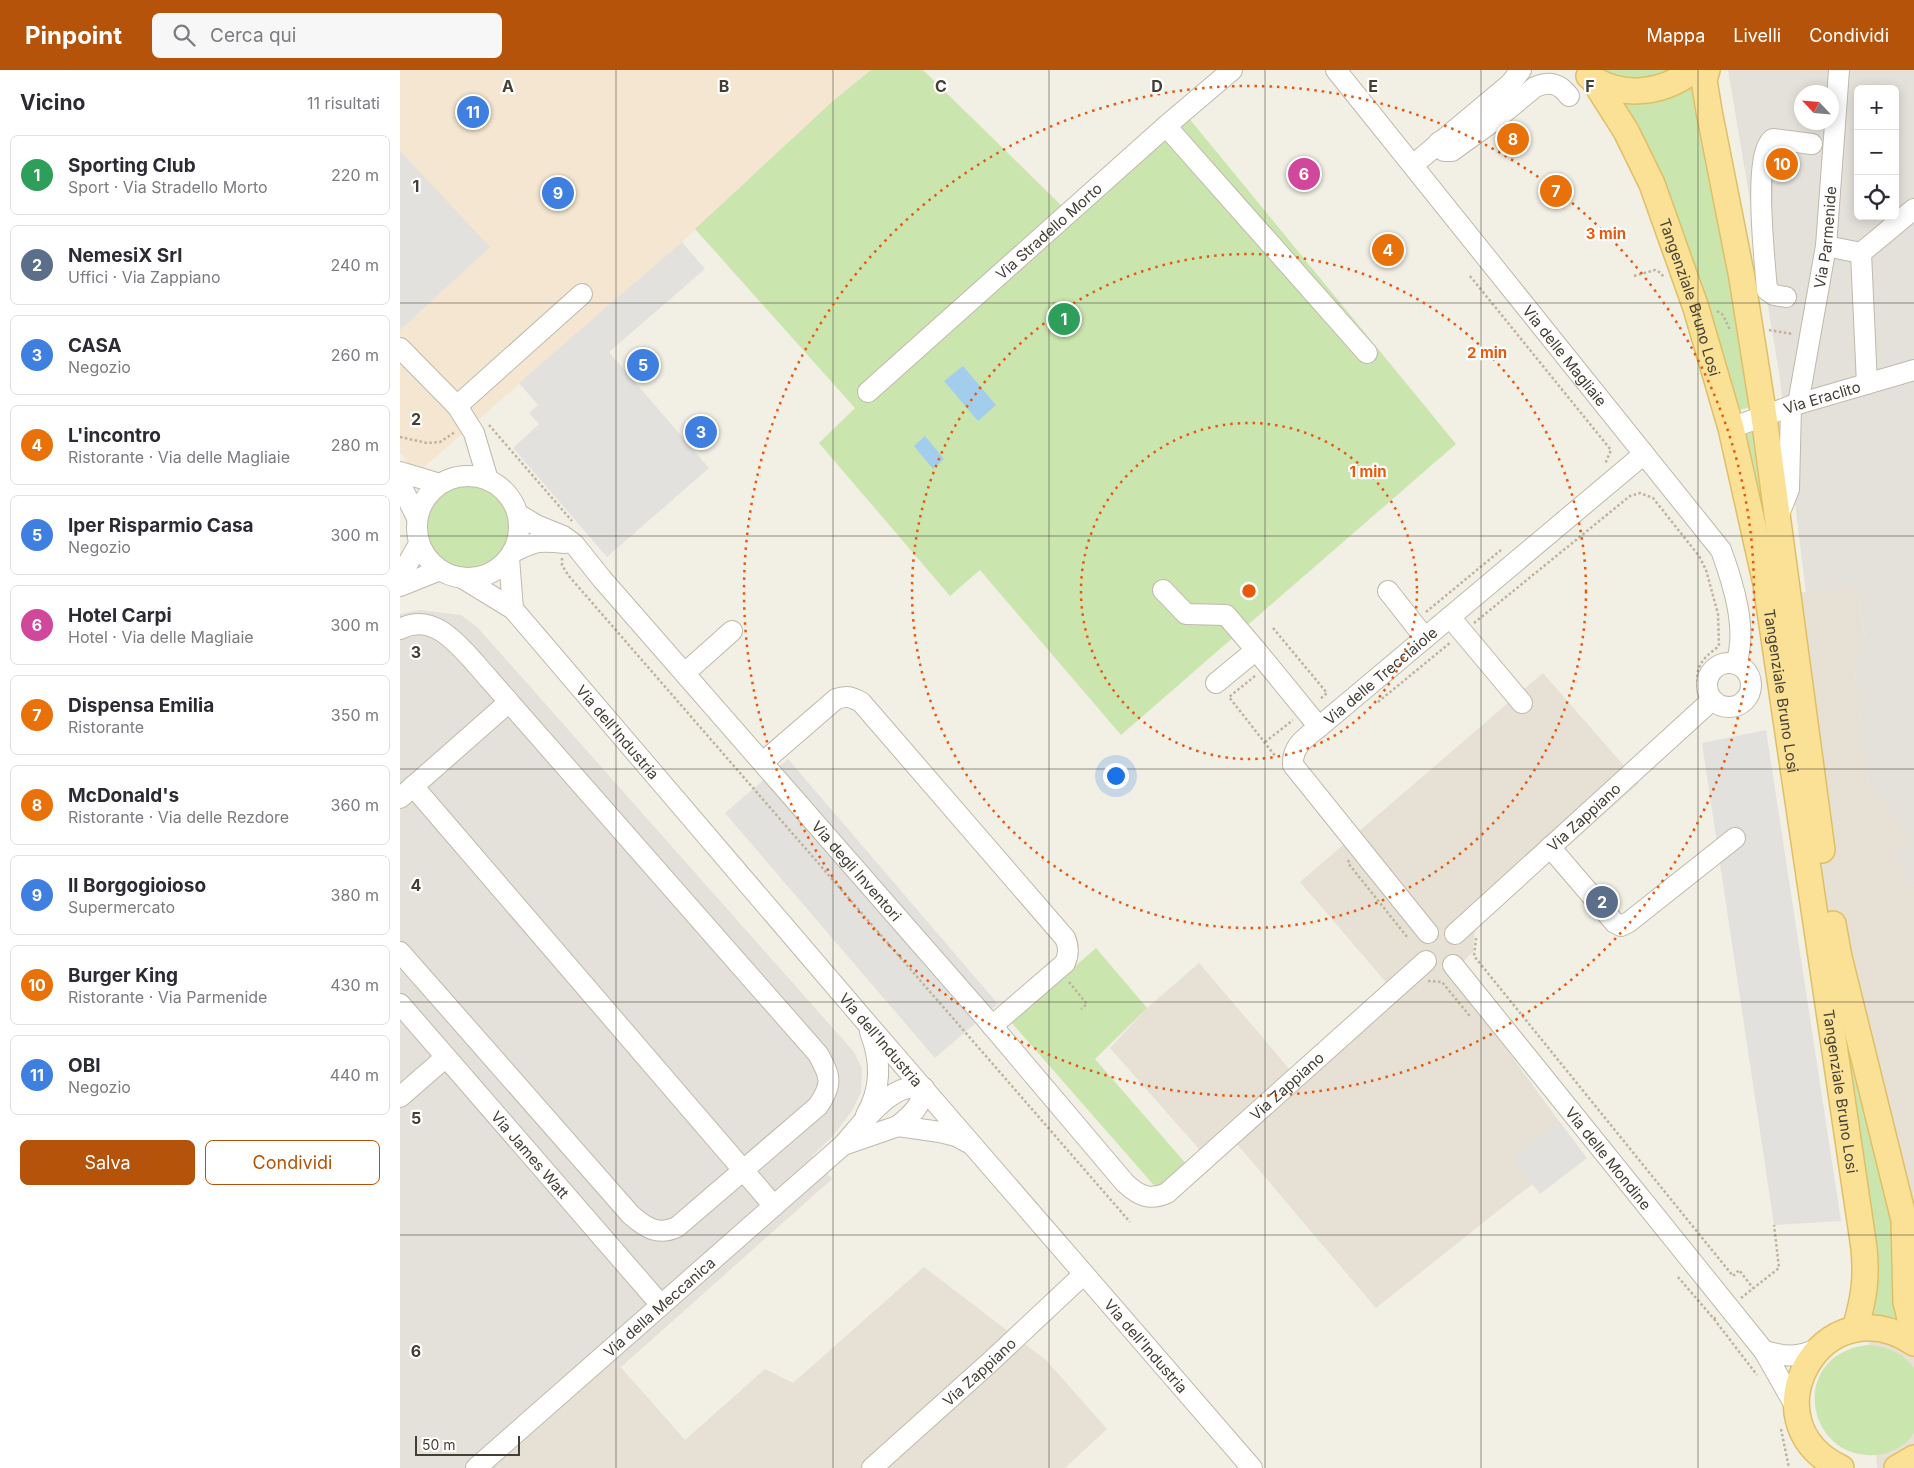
<!DOCTYPE html>
<html lang="it">
<head>
<meta charset="utf-8">
<style>
  :root { --surface:#fff; --page:#f7f7f7; --text:#2b2b33; --muted:#7c7c81; --line:#e1e1e2; --accent:#b45309 }
  body { margin:0; font-family:Inter,sans-serif; background:var(--page); color:var(--text) }
  .controls { position:absolute; right:15px; top:15px; display:grid; overflow:hidden; border-radius:8px; box-shadow:0 2px 12px #0003 }
  .controls button { width:45px; height:45px; display:grid; place-items:center; padding:0; border:0; border-bottom:1px solid var(--line); background:var(--surface); color:var(--text); font:25px sans-serif }
  .compass { position:absolute; left:1394px; top:15px; width:45px; height:45px; border-radius:50%; background:var(--surface); box-shadow:0 2px 12px #0003; rotate:296deg }
  .scale { position:absolute; left:15px; bottom:12px; width:105px; box-sizing:border-box; padding-left:5px; border:2px solid #443f35; border-top:0; font-size:14px; line-height:18px; white-space:nowrap; color:#443f35; -webkit-text-stroke:4px #fff; paint-order:stroke }
  .you { position:absolute; left:715px; top:705px; width:18px; height:18px; margin:-12px; border:4px solid #fff; border-radius:50%; background:#1a73e8; box-shadow:0 0 0 8px #1a73e833 }
  .badge { display:grid; place-items:center; width:32px; height:32px; border-radius:50%; background:var(--accent); color:#fff; font-size:16px; font-weight:700 }
  .pin { position:absolute; translate:-50% -50%; border:2px solid #fff; box-shadow:0 1px 5px #0006 }
  .list { margin:0; padding:0; list-style:none }
  h2 { display:flex; justify-content:space-between; align-items:center; height:65px; margin:0; padding:0 20px; font-size:21px }
  h2 small { font-size:16px; font-weight:400; color:var(--muted) }
  .list li { display:grid; grid-template-columns:32px 1fr auto; gap:15px; align-items:center; box-sizing:border-box; height:80px; margin:0 10px 10px; padding:0 10px; border:1px solid var(--line); border-radius:8px }
  .list b { display:block; font-size:19px; white-space:nowrap }
  .list p { margin:0; font-size:16px; white-space:nowrap; color:var(--muted) }
  .list em { font-size:16px; font-style:normal; color:var(--muted) }
  .actions { display:flex; gap:10px; padding:15px 20px }
  .actions a { flex:1; padding:11px 0; border:1px solid var(--accent); border-radius:8px; text-align:center; font-size:18px; color:var(--accent) }
  .actions .main { background:var(--accent); color:#fff }
  .icon { flex:none; width:28px; height:28px; fill:none; stroke:currentColor; stroke-width:2; stroke-linecap:round; stroke-linejoin:round }
  .map { position:relative; flex:none; width:1514px; height:1398px; overflow:hidden }
  header { display:flex; align-items:center; gap:30px; box-sizing:border-box; height:70px; padding:0 25px; background:var(--accent); color:#fff }
  header strong { font-size:24px }
  nav { display:flex; gap:28px; margin-inline-start:auto; font-size:18px }
  .search { width:350px; height:45px; background:var(--page); display:flex; align-items:center; gap:12px; box-sizing:border-box; padding:0 18px; border-radius:8px; color:var(--muted); font-size:19px }
  main { display:flex }
  aside { flex:1; background:var(--surface) }
  .map>svg:first-child { display:block }
  .residential { fill:#e6e1d4 }
  .commercial { fill:#f4e6d1 }
  .industrial { fill:#e4e0da; fill-rule:evenodd }
  .green { fill:#cbe5af }
  .parking { fill:#e3e1dd }
  .water { fill:#a3cded }
  .lines { fill:none; stroke-linecap:round; stroke-linejoin:round }
  .minor-casing { stroke:#c0b9ab; stroke-width:22 }
  .major-casing { stroke:#dfbf66; stroke-width:28 }
  .path { stroke:#beb39a; stroke-width:2.5; stroke-dasharray:2.5 2.5; stroke-linecap:butt }
  .minor { stroke:#fff; stroke-width:20 }
  .major { stroke:#fbe196; stroke-width:25 }
  .grid { fill:none; stroke:#443f35; stroke-width:1; stroke-opacity:0.55 }
  .ring { fill:none; stroke:#e8590c; stroke-width:2.5; stroke-dasharray:2.5 5 }
  .labels { text-anchor:middle; dominant-baseline:central; stroke-width:4.5; stroke-linejoin:round; paint-order:stroke }
  .street-label { font-size:15px; fill:#443f35; stroke:#fff }
  .grid-label { font-size:16px; text-anchor:middle; font-weight:bold; fill:#443f35; stroke:#fff; stroke-width:4.5; stroke-linejoin:round; paint-order:stroke }
  .centre { fill:#e8590c; stroke:#fff; stroke-width:2.5 }
  .ring-label { font-size:15px; text-anchor:middle; font-weight:bold; fill:#e8590c; stroke:#fff; stroke-width:4.5; stroke-linejoin:round; paint-order:stroke }
</style>
</head>
<body>
<header>
<strong>Pinpoint</strong>
<div class="search"><svg class="icon" aria-label="search" viewBox="0 0 24 24"><circle cx="10" cy="10" r="6"/><path d="M15 15l6 6"/></svg>Cerca qui</div>
<nav><a>Mappa</a><a>Livelli</a><a>Condividi</a></nav>
</header>
<main>
<aside>
<h2>Vicino<small>11 risultati</small></h2>
<ul class="list">
<li><span class="badge" style="background:#2e9e5b">1</span><div><b>Sporting Club</b><p>Sport · Via Stradello Morto</p></div><em>220 m</em></li>
<li><span class="badge" style="background:#5c6f8a">2</span><div><b>NemesiX Srl</b><p>Uffici · Via Zappiano</p></div><em>240 m</em></li>
<li><span class="badge" style="background:#3f7fe0">3</span><div><b>CASA</b><p>Negozio</p></div><em>260 m</em></li>
<li><span class="badge" style="background:#e8710a">4</span><div><b>L'incontro</b><p>Ristorante · Via delle Magliaie</p></div><em>280 m</em></li>
<li><span class="badge" style="background:#3f7fe0">5</span><div><b>Iper Risparmio Casa</b><p>Negozio</p></div><em>300 m</em></li>
<li><span class="badge" style="background:#d1479c">6</span><div><b>Hotel Carpi</b><p>Hotel · Via delle Magliaie</p></div><em>300 m</em></li>
<li><span class="badge" style="background:#e8710a">7</span><div><b>Dispensa Emilia</b><p>Ristorante</p></div><em>350 m</em></li>
<li><span class="badge" style="background:#e8710a">8</span><div><b>McDonald's</b><p>Ristorante · Via delle Rezdore</p></div><em>360 m</em></li>
<li><span class="badge" style="background:#3f7fe0">9</span><div><b>Il Borgogioioso</b><p>Supermercato</p></div><em>380 m</em></li>
<li><span class="badge" style="background:#e8710a">10</span><div><b>Burger King</b><p>Ristorante · Via Parmenide</p></div><em>430 m</em></li>
<li><span class="badge" style="background:#3f7fe0">11</span><div><b>OBI</b><p>Negozio</p></div><em>440 m</em></li>
</ul>
<div class="actions"><a class="main">Salva</a><a>Condividi</a></div>
</aside>
<div class="map">
<svg width="1514" height="1398" viewBox="0 0 1514 1398">
  <rect width="100%" height="100%" fill="#f2efe5"/>
  <!-- residential -->
  <path class="residential" d="M 1456,517 L 1465,567 L 1454,597 L 1468,711 L 1511,770 L 1492,788 L 1514,816 L 1514,1398 L 1477,1398 L 1465,1209 L 1375,525 Z
    M 1143,603 L 1239,713 L 1078,857 L 1074,864 L 1073,882 L 1051,903 L 1180,1080 L 1118,1125 L 976,1238 L 837,1074 L 813,1095 L 710,978 L 747,938 L 799,893 L 892,1002 L 990,917 L 900,812 Z
    M 524,1197 L 646,1290 L 707,1359 L 665,1398 L 78,1398 L 210,1285 L 285,1370 L 365,1299 L 393,1313 Z"/>
  <!-- commercial -->
  <path class="commercial" d="M 0,0 L 471,0 L 434,30 L 282,172 L 16,404 L 0,382 Z"/>
  <!-- industrial -->
  <path class="industrial" d="M 1328,0 L 1514,0 L 1514,816 L 1492,788 L 1511,770 L 1468,711 L 1454,597 L 1465,566 L 1456,517 L 1406,523 L 1379,302 ZM 1458,19 L 1495,19 L 1495,146 L 1458,146 ZM 1402,22 L 1432,22 L 1432,52 L 1402,52 Z
    M 20,540 L 61,545 L 78,558 L 454,982 L 462,999 L 461,1022 L 452,1041 L 431,1068 L 412,1086 L 432,1109 L 221,1297 L 210,1285 L 78,1398 L 0,1398 L 0,544 Z"/>
  <!-- green -->
  <path class="green" d="M 471,0 L 523,0 L 666,140 L 783,41 L 1056,374 L 721,665 L 580,500 L 550,526 L 419,373 L 455,338 L 295,159 L 434,30 Z
    M 1201,0 L 1272,0 C 1250,13 1224,12 1201,0 Z
    M 1296,8 L 1354,336 L 1336,341 L 1254,94 L 1244,68 L 1219,30 Z
    M 1356,359 L 1374,492 L 1343,364 Z
    M25 458a42 42 0 1 1 84 0a42 42 0 1 1-84 0Z
    M 696,878 L 747,938 L 695,989 L 788,1096 L 759,1121 L 611,952 Z
    M 1451,985 L 1493,1154 L 1500,1253 L 1478,1246 L 1465,1247 L 1443,988 Z
    M 1466,1275 C 1485,1276 1503,1282 1514,1298 L 1514,1363 C 1507,1374 1495,1381 1483,1384 C 1408,1398 1384,1287 1466,1275 Z"/>
  <!-- parking -->
  <path class="parking" d="M 0,81 L 90,177 L 0,260 Z
    M 282,172 L 305,199 L 209,282 L 309,398 L 207,487 L 113,378 L 139,354 L 129,343 L 138,335 L 119,313 Z
    M 1366,660 L 1441,1151 L 1374,1155 L 1302,673 Z
    M 388,689 L 598,934 L 535,988 L 325,743 Z
    M 1159,1051 L 1187,1088 L 1140,1124 L 1112,1089 Z"/>
  <!-- water -->
  <path class="water" d="M 563,296 L 596,335 L 578,351 L 544,311 Z
    M 525,366 L 544,389 L 533,399 L 514,376 Z"/>
  <g class="lines">
    <!-- minor casing -->
    <g class="minor-casing">
      <g id="minor">
        <path id="s1" d="M 936,0 L 1321,480 C 1333,513 1348,560 1336,593"/>
        <path d="M 766,56 L 967,283"/>
        <path d="M 1039,72 L 1044,81 L 1052,81 L 1095,50 L 1135,17 C 1150,11 1159,13 1169,26"/>
        <path d="M 1013,95 L 1110,14 L 1121,0"/>
        <path d="M 1426,176 L 1461,183"/>
        <path d="M 1386,227 L 1374,225 L 1367,220 C 1365,193 1352,82 1373,69 L 1412,74"/>
        <path d="M 0,278 L 57,336 L 182,224"/>
        <path d="M 1467,314 L 1461,183 L 1514,139"/>
        <path id="s2" d="M 468,322 L 766,56 L 832,0"/>
        <path id="s3" d="M 1398,334 L 1426,176 L 1439,0"/>
        <path d="M 57,336 L 74,363 L 88,410"/>
        <path id="s4" d="M 1331,358 L 1391,336 L 1514,300"/>
        <path d="M 0,402 L 40,414"/>
        <circle cx="68" cy="457" r="51"/>
        <path d="M 0,413 L 17,448"/>
        <path id="s5" d="M 118,444 L 136,455 L 163,466 L 174,474 L 202,509 L 582,944 L 725,1113 C 739,1126 750,1131 767,1123 L 1026,891"/>
        <path d="M 1378,447 L 1389,419 L 1391,336"/>
        <path d="M 113,482 C 136,471 139,470 165,473"/>
        <path d="M 109,488 L 113,539"/>
        <path d="M 0,507 L 19,474"/>
        <path id="s6" d="M 64,509 L 113,539 L 465,951 L 852,1398"/>
        <path d="M 0,516 L 40,500"/>
        <path d="M 763,520 L 786,544 L 826,545 L 856,580"/>
        <path d="M 988,521 L 1025,568"/>
        <path d="M 1050,547 L 1122,633"/>
        <path d="M 0,559 C 32,542 57,573 76,594 C 87,607 98,619 109,632"/>
        <circle cx="1329" cy="615" r="22"/>
        <path d="M 285,603 L 332,561"/>
        <path d="M 816,613 L 856,580 L 919,657"/>
        <path d="M 363,692 L 436,629 C 447,625 451,627 461,632 L 665,868 C 669,877 669,884 665,893 L 592,956"/>
        <path d="M 13,716 L 374,1136"/>
        <path d="M 0,728 L 109,632 L 418,984 C 431,1007 433,1014 418,1036 L 277,1157 C 258,1166 246,1158 231,1145 L 0,882"/>
        <path d="M 1150,777 L 1215,853 L 1221,856 L 1229,852 L 1335,768"/>
        <path id="s7" d="M 1028,863 L 893,695 C 892,676 905,668 919,657 L 1244,384"/>
        <path id="s8" d="M 1055,864 L 1312,630"/>
        <path id="s9" d="M 1053,895 L 1364,1281"/>
        <path id="s10" d="M 0,934 L 261,1235"/>
        <path d="M 0,1027 L 46,987"/>
        <path d="M 466,1045 C 482,1018 481,990 470,962"/>
        <path d="M 446,1074 L 498,1056 L 540,1062 L 556,1066 L 569,1073"/>
        <path d="M 1396,1337 L 1364,1281 C 1387,1287 1397,1288 1419,1278"/>
        <path id="s11" d="M 76,1398 L 442,1076 C 459,1058 483,1023 508,1018 C 512,1017 519,1018 524,1018 C 522,1036 511,1045 498,1056"/>
        <path id="s12" d="M 472,1398 L 588,1294 L 684,1204"/>
      </g>
    </g>
    <!-- major casing -->
    <g class="major-casing">
      <g id="major">
        <path d="M 1307,0 L 1304,10 L 1309,41 L 1342,208 L 1364,347 L 1422,780"/>
        <path d="M 1189,6 C 1220,29 1263,24 1293,0"/>
        <path id="s13" d="M 1193,9 L 1226,61 L 1252,114 L 1296,238 L 1331,358 L 1366,514 L 1464,1178 C 1467,1210 1464,1228 1455,1259"/>
        <path d="M 1433,854 L 1439,887 L 1504,1150 L 1506,1232 L 1514,1265"/>
        <path d="M 1441,1398 C 1344,1352 1422,1212 1514,1273"/>
        <path d="M 1497,1398 L 1514,1388"/>
      </g>
    </g>
    <!-- path -->
    <path class="path" d="M 1070,206 L 1211,380 L 1205,394
      M 1234,206 L 1255,200 L 1261,203 L 1264,208
      M 1317,241 L 1323,245 L 1330,260
      M 1369,260 L 1393,264
      M 89,355 L 172,451
      M 0,367 L 27,373 L 40,372 L 55,362
      M 162,488 L 162,495 L 168,505 L 730,1152
      M 1026,542 L 1101,480
      M 1074,553 L 1230,426 L 1240,423 L 1253,428 L 1299,486 L 1306,500 L 1318,544 L 1319,576 C 1300,591 1295,596 1298,621
      M 873,558 L 927,623 L 919,630
      M 855,606 L 829,627 L 876,687
      M 978,632 L 1051,572
      M 865,672 L 893,650
      M 949,790 L 948,793 L 1008,868
      M 1076,868 L 1074,886 L 1333,1206 L 1339,1200 L 1353,1218
      M 1028,911 L 1042,912 L 1069,945 L 1070,944
      M 669,912 L 687,934 L 681,939
      M 1278,1207 L 1314,1249 L 1317,1246
      M 1341,1228 L 1379,1198 L 1374,1155
      M 1314,1249 L 1357,1305
      M 1381,1359 L 1389,1398"/>
    <!-- minor -->
    <use href="#minor" class="minor"/>
    <!-- major -->
    <use href="#major" class="major"/>
  </g>
  <!-- grid -->
  <path class="grid" d="M 216,0 L 216,1398M 433,0 L 433,1398M 649,0 L 649,1398M 865,0 L 865,1398M 1081,0 L 1081,1398M 1298,0 L 1298,1398M 0,233 L 1514,233M 0,466 L 1514,466M 0,699 L 1514,699M 0,932 L 1514,932M 0,1165 L 1514,1165"/>
  <!-- distance rings -->
  <g class="ring">
    <circle cx="849" cy="521" r="168"/>
    <circle cx="849" cy="521" r="337"/>
    <circle cx="849" cy="521" r="505"/>
  </g>
  <g class="labels">
    <!-- street labels -->
    <g class="street-label">
      <text stroke="none"><textPath href="#s2" startOffset="242">Via Stradello Morto</textPath></text>
      <text stroke="none"><textPath href="#s3" startOffset="169">Via Parmenide</textPath></text>
      <text stroke="none"><textPath href="#s13" startOffset="240">Tangenziale Bruno Losi</textPath></text>
      <text stroke="none"><textPath href="#s1" startOffset="366">Via delle Magliaie</textPath></text>
      <text stroke="none"><textPath href="#s4" startOffset="96">Via Eraclito</textPath></text>
      <text stroke="none"><textPath href="#s7" startOffset="344">Via delle Trecciaiole</textPath></text>
      <text stroke="none"><textPath href="#s13" startOffset="645">Tangenziale Bruno Losi</textPath></text>
      <text stroke="none"><textPath href="#s6" startOffset="219">Via dell'Industria</textPath></text>
      <text stroke="none"><textPath href="#s8" startOffset="174">Via Zappiano</textPath></text>
      <text stroke="none"><textPath href="#s5" startOffset="496">Via degli Inventori</textPath></text>
      <text stroke="none"><textPath href="#s6" startOffset="624">Via dell'Industria</textPath></text>
      <text stroke="none"><textPath href="#s5" startOffset="1115">Via Zappiano</textPath></text>
      <text stroke="none"><textPath href="#s13" startOffset="1050">Tangenziale Bruno Losi</textPath></text>
      <text stroke="none"><textPath href="#s10" startOffset="199">Via James Watt</textPath></text>
      <text stroke="none"><textPath href="#s9" startOffset="248">Via delle Mondine</textPath></text>
      <text stroke="none"><textPath href="#s11" startOffset="244">Via della Meccanica</textPath></text>
      <text stroke="none"><textPath href="#s6" startOffset="1029">Via dell'Industria</textPath></text>
      <text stroke="none"><textPath href="#s12" startOffset="144">Via Zappiano</textPath></text>
    </g>
  </g>
  <g class="grid-label">
    <text x="108" y="22">A</text>
    <text x="324" y="22">B</text>
    <text x="541" y="22">C</text>
    <text x="757" y="22">D</text>
    <text x="973" y="22">E</text>
    <text x="1190" y="22">F</text>
    <text x="16" y="122">1</text>
    <text x="16" y="355">2</text>
    <text x="16" y="588">3</text>
    <text x="16" y="821">4</text>
    <text x="16" y="1054">5</text>
    <text x="16" y="1287">6</text>
  </g>
  <circle cx="849" cy="521" r="8" class="centre"/>
  <g class="ring-label">
    <text x="1206" y="169">3 min</text>
    <text x="1087" y="288">2 min</text>
    <text x="968" y="407">1 min</text>
  </g>
</svg>
<div class="controls">
<button>+</button>
<button>−</button>
<button><svg class="icon" aria-label="locate" viewBox="0 0 24 24"><circle cx="12" cy="12" r="6"/><path d="M12 2v4M12 18v4M2 12h4M18 12h4"/></svg></button>
</div>
<svg class="compass" viewBox="-18 -18 36 36"><path d="M0-13l5 13h-10z" fill="#e53935"/><path d="M0 13l5-13h-10z" fill="#7c7c81"/></svg>
<div class="scale">50 m</div>
<div class="you"></div>
<div class="pin badge" style="left:664px;top:249px;background:#2e9e5b">1</div>
<div class="pin badge" style="left:1202px;top:832px;background:#5c6f8a">2</div>
<div class="pin badge" style="left:301px;top:362px;background:#3f7fe0">3</div>
<div class="pin badge" style="left:988px;top:180px;background:#e8710a">4</div>
<div class="pin badge" style="left:243px;top:295px;background:#3f7fe0">5</div>
<div class="pin badge" style="left:904px;top:104px;background:#d1479c">6</div>
<div class="pin badge" style="left:1156px;top:121px;background:#e8710a">7</div>
<div class="pin badge" style="left:1113px;top:69px;background:#e8710a">8</div>
<div class="pin badge" style="left:158px;top:123px;background:#3f7fe0">9</div>
<div class="pin badge" style="left:1382px;top:94px;background:#e8710a">10</div>
<div class="pin badge" style="left:73px;top:42px;background:#3f7fe0">11</div>
</div>
</main>
</body>
</html>
